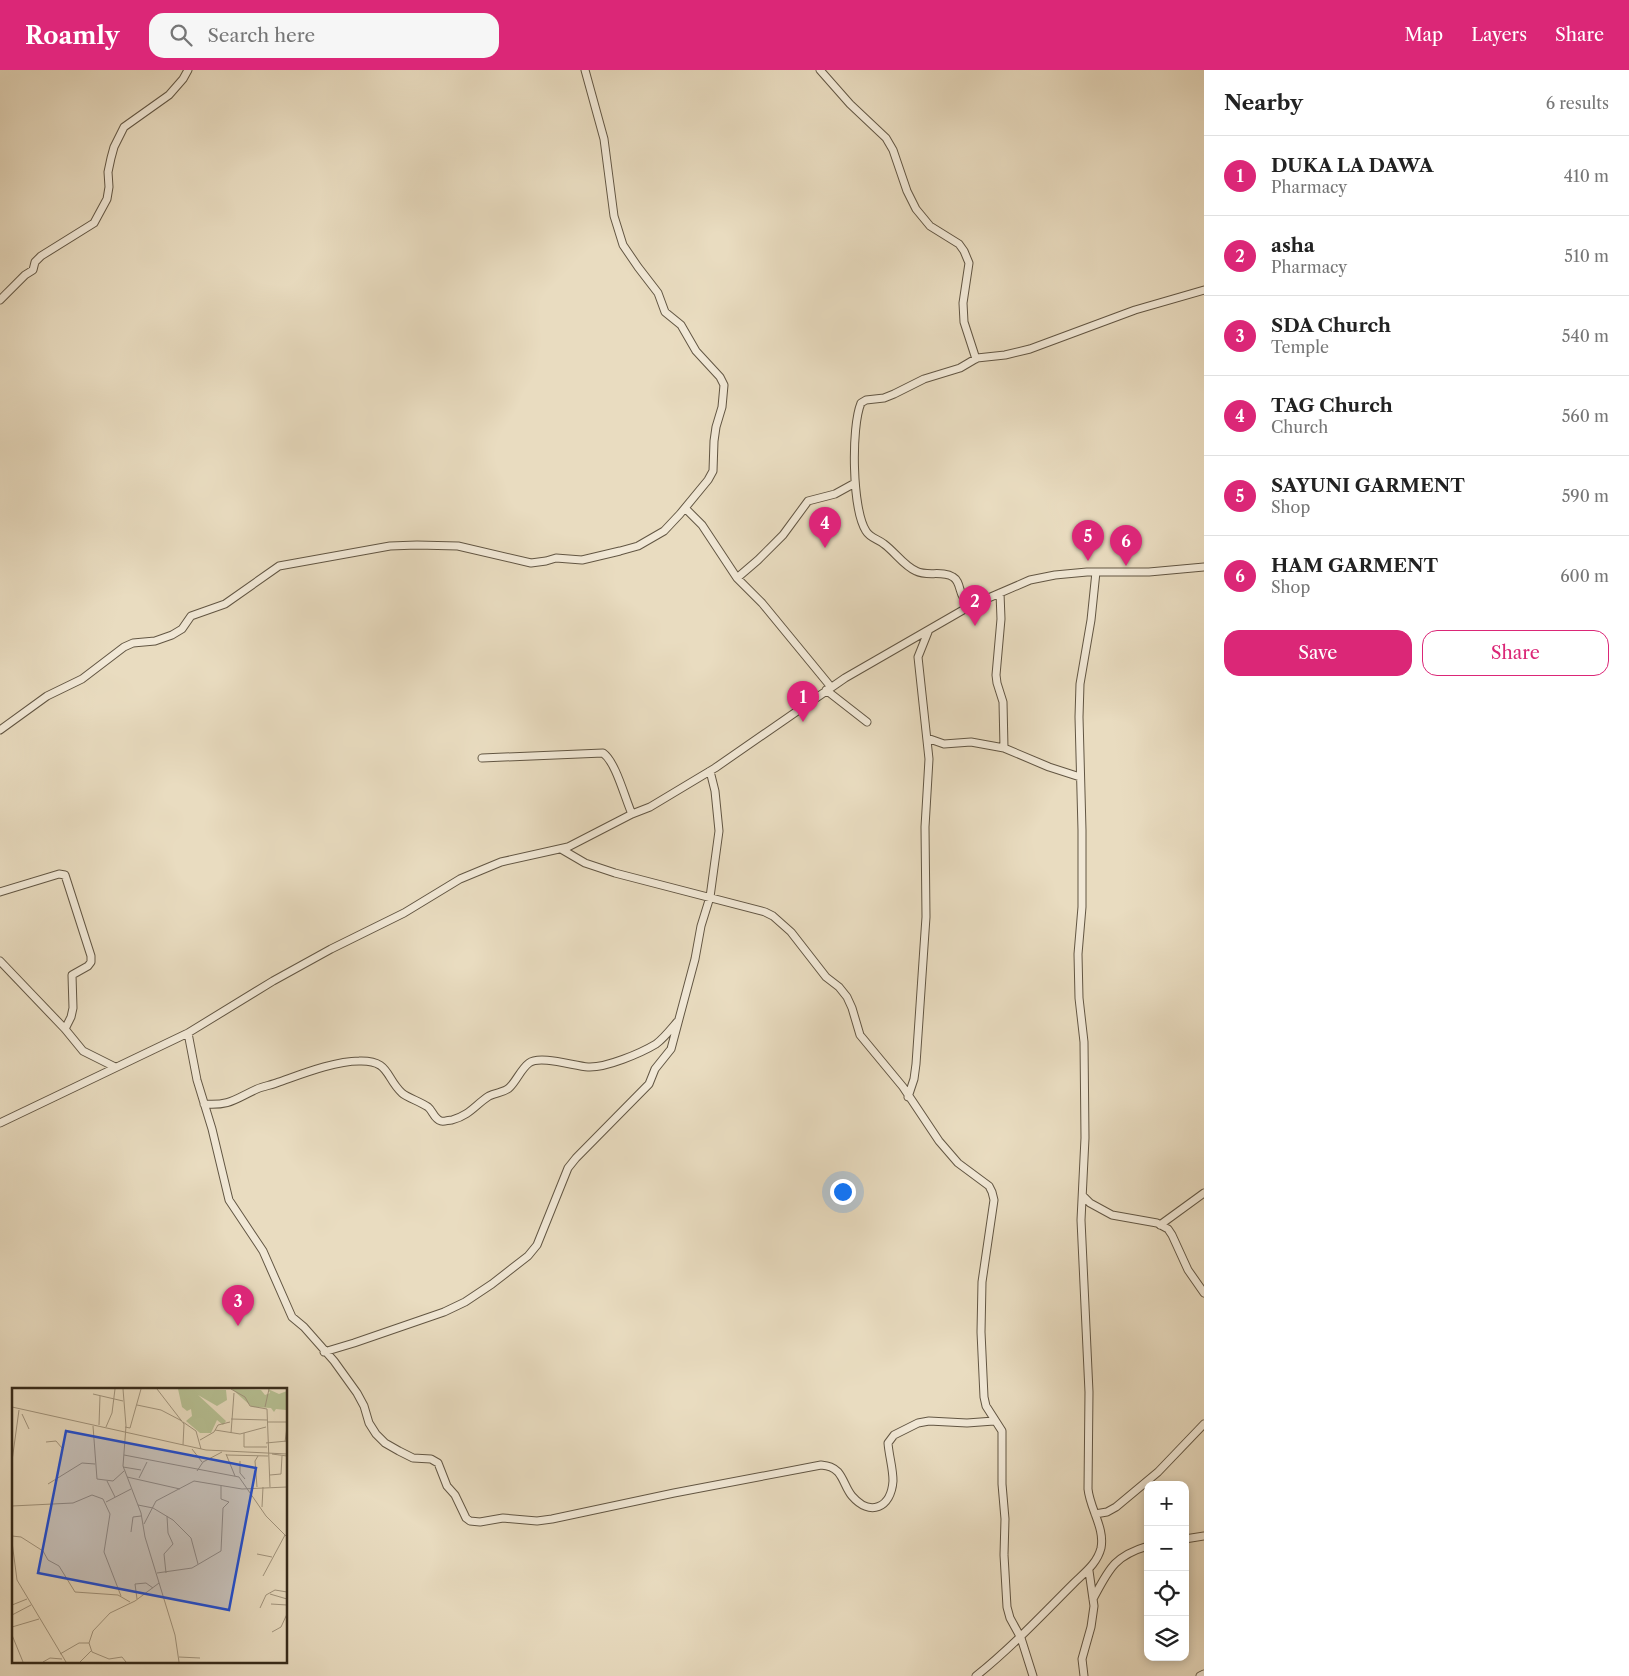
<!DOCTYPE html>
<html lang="en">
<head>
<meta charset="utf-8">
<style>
  :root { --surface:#fff; --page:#f6f6f6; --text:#222; --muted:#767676; --line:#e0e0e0; --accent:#db2777 }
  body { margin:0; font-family:"Libre Caslon Text",serif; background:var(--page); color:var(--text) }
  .controls { position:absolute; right:15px; bottom:15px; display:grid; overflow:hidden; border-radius:10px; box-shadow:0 2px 8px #0003 }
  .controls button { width:45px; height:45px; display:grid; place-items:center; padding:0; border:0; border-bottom:1px solid var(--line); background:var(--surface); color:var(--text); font:25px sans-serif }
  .you { position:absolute; left:842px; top:1121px; width:18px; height:18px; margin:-12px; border:4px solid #fff; border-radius:50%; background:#1a73e8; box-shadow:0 0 0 8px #1a73e833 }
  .badge { display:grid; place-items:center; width:32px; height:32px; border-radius:50%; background:var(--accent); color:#fff; font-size:16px; font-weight:700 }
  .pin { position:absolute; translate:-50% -41px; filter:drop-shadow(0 1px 2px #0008) }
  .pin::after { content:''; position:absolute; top:26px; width:18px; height:15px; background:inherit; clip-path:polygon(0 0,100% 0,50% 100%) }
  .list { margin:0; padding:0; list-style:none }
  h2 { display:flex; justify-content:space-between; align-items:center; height:65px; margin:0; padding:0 20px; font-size:21px }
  h2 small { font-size:16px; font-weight:400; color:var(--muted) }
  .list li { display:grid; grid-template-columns:32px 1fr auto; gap:15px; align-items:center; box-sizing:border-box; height:80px; padding:0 20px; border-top:1px solid var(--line) }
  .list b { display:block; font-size:19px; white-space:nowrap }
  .list p { margin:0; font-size:16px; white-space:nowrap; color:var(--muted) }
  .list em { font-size:16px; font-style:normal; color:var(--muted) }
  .actions { display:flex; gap:10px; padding:15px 20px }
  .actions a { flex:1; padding:11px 0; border:1px solid var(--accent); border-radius:15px; text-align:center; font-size:18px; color:var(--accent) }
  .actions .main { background:var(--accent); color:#fff }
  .icon { flex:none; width:28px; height:28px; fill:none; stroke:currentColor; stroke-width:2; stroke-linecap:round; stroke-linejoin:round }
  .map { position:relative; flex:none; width:1204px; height:1606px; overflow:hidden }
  header { display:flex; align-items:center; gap:30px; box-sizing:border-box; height:70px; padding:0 25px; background:var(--accent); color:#fff }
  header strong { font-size:24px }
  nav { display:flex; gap:28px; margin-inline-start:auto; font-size:18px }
  .search { width:350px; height:45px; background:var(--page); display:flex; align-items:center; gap:12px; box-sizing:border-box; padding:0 18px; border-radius:15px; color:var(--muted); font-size:19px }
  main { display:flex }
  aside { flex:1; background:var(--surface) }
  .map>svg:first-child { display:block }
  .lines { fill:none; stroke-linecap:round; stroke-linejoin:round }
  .minor-casing { stroke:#625643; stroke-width:9 }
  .minor { stroke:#f1e8d6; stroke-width:7 }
  .inset-road { fill:none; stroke:#a1947d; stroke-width:1 }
  .view { fill:#1d4ed8; fill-opacity:0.15; stroke:#1d4ed8; stroke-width:2.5 }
  .inset-edge { fill:none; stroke:#352919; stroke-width:2.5 }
</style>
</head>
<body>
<header>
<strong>Roamly</strong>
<div class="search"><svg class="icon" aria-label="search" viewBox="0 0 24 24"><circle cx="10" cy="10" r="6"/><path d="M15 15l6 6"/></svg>Search here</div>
<nav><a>Map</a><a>Layers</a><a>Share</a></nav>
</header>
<main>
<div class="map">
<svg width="1204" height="1606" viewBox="0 0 1204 1606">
  <rect width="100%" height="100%" fill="#e9dcc0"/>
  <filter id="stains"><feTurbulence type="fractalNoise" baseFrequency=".004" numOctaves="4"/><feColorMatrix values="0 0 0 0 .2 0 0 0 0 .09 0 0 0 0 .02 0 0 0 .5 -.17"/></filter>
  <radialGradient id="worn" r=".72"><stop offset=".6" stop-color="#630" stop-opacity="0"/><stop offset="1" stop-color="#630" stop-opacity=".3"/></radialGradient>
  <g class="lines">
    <!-- minor casing -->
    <g class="minor-casing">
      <path id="minor" d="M 820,0 L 850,34 L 886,68 L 893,80 L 907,121 L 916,139 L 930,156 L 959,174 L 964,181 L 969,193 L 963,233 L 964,252 L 976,289
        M 0,230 L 25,205 L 33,200 L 35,192 L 41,186 L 94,153 L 107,129 L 109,117 L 108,102 L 111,88 L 114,77 L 124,57 L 169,25 L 183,9 L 188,0
        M 685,438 L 702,455 L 737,508 L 762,533 L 831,617
        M 737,508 L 758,490 L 783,465 L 808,431 L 835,424 L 855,413
        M 1000,523 L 1001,549 L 996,605 L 997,613 L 1003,632 L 1004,678
        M 970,536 C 968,533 965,530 963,527 C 959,521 960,511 953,507 C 942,500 927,507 916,501 C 904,496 895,482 884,474 C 878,469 870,468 866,461 C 852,439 851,357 861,333 L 866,330 L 884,328 L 894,324 L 924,309 L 960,298 L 977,288 L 1005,285 L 1030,279 L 1135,240 L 1204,220
        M 826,620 L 867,652
        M 0,660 L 47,626 L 82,609 L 124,577 L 133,573 L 155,571 L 172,565 L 182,559 L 191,546 L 225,534 L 279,496 L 390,476 L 417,475 L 458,476 L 531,493 L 546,491 L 556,488 L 582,490 L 620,481 L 638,476 L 664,461 L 680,444 L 708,410 L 713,401 L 714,371 L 716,357 L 722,337 L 724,315 L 720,307 L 696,281 L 681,255 L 665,242 L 658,223 L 638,197 L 623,175 L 614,146 L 604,69 L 585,0
        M 927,668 L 944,674 L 971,672 L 1004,678 L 1049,697 L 1080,707
        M 482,688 L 603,683 C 616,692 625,729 632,744
        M 561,779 L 585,793 L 615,803 L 765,842 L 773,846 L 791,862 L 826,907 L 839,917 L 847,927 L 852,938 L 860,965 L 903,1017 L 939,1071 L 958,1093 L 989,1116 L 992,1122 L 994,1130 L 982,1212 L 981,1262 L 984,1327 L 986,1336 L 1002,1361 L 1002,1414 L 1005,1449 L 1004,1485 L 1007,1537 L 1010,1548 L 1021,1568 L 1033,1606
        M 0,822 L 59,804 L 65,805 L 91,886 L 91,892 L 88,896 L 72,905 L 73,938 L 71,947 L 65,959
        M 0,891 L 65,959 L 83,981 L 115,997
        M 188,963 L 197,1010 L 212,1059 L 229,1130 L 263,1181 L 292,1247 L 304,1257 L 334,1291 L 357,1323 L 364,1336 L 369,1353 L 376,1364 L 385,1373 L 399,1381 L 413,1388 L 431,1389 L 438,1393 L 447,1416 L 455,1425 L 466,1448 L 470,1451 L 480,1452 L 503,1448 L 537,1451 L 552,1449 L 674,1423 L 821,1395 C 829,1396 833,1397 838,1402 C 844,1409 846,1419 852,1426 C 870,1447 891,1438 893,1411 C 893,1398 889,1386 888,1373 L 894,1365 L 918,1353 L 929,1351 L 967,1353 L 994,1351
        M 908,1027 L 914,1009 L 916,994 L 926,847 L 925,757 L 929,689 L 918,587 L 928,562
        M 204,1034 C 230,1036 235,1029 257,1019 C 264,1016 272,1015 279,1012 C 302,1004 335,991 359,991 C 390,990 385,1007 402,1023 C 406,1027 421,1032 428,1037 C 433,1041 434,1049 441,1051 C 444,1052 448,1050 452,1050 C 470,1045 475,1035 489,1026 C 496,1022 505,1023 510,1017 C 517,1010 521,999 529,993 C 540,985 574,996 588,997 C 606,998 641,983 656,974 C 664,968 671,959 677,952
        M 0,1053 L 188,963 L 273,911 L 331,879 L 404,843 L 460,809 L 501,792 L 568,777 L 632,744 L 650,737 L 715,698 L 845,608 L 970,536 L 1030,510 L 1055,505 L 1087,502 L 1149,502 L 1204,497
        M 1083,1126 L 1090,1133 L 1112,1145 L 1157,1153 L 1168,1159 L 1172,1165 L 1188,1200 L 1204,1223
        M 1160,1155 L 1204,1123
        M 324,1282 L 354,1273 L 444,1242 L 465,1232 L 492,1214 L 528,1186 L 537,1175 L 568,1098 L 576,1088 L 649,1014 L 655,999 L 671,979 L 695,889 L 701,856 L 710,827 L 719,761 L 715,721 L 710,701
        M 1095,1444 L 1107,1442 L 1116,1437 L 1158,1402 L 1204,1354
        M 1185,1469 L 1204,1466
        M 1093,1529 C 1109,1499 1114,1486 1148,1476
        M 976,1606 C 1011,1578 1041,1546 1073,1514 C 1084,1503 1097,1494 1101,1478 C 1105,1458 1090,1439 1088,1419 L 1089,1322 L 1081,1150 L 1085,1068 L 1084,972 L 1079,928 L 1078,884 L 1082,837 L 1082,760 L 1079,647 L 1080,614 L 1091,550 L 1096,502
        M 1084,1606 L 1082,1589 L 1091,1557 L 1094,1536 L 1089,1501
        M 1200,1606 L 1204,1604"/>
    </g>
    <!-- minor -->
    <use href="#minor" class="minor"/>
  </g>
  <!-- overview -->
  <g transform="translate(12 1318)">
    <rect width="275" height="275" fill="#e9dcc0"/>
    <path d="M 166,1 L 214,2 L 215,12 L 205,18 L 186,7 L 214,33 L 211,37 L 205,32 L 199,45 L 188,45 L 174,33 L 180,28 L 179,21 L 175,23 L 170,19 ZM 220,1 L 249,2 L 253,7 L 258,5 L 256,1 L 267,6 L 275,3 L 274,22 L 264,21 L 262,24 L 259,20 L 240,19 Z" fill="#b6c093"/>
    <path class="inset-road" d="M 111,1 L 114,38 L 111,78 L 129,125 L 133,149 L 163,247 L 167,274M 145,1 L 172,36 L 171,57M 219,1 L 233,9 L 238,18 L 255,21 L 258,99M 81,6 L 111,13M 125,17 L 149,22 L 170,33M 0,19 L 194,62 L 275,66M 253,19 L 257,1M 10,26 L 17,41M 219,31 L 255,32M 171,34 L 184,43 L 189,61M 255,34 L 275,34M 87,37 L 88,8M 81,38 L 85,91 L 101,93 L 112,83M 94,39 L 100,25 L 103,1M 113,39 L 118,40 L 129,1M 203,42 L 228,46 L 254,39M 219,45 L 222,5M 232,45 L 232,59 L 255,59M 188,52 L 202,44 L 206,37 L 218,34M 34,54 L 44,53 L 50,60M 273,54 L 275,39M 254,55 L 275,53M 180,61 L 190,74M 214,66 L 223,88M 260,66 L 275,68M 112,67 L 227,89 L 254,128 L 275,149M 214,67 L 256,68M 0,73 L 7,22M 228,73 L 228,85 L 233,91M 111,79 L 129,82M 185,83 L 191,74 L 210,64M 258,87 L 269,86 L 270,68M 115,89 L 168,101M 127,90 L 135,74M 95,93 L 103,109M 36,96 L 70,75 L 83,76M 245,99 L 243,73 L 246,68M 94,114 L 119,101M 126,117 L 141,120 L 161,132 L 179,150 L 186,176M 0,118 L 61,115 L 80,107 L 91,111 L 98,126 L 92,164 L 109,208M 250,119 L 251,99M 132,136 L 144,113 L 182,93 L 230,101 L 275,99M 119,144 L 121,129 L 129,128M 0,148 L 9,149 L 31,163 L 36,172 L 47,178 L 63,204 L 106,207 L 118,214M 0,154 L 5,192 L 54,274M 245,166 L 260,169M 145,185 L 180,180 L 209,163 L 211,120 L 217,114 L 209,111 L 209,98M 154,185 L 152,166 L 161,156 L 156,145 L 155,128M 251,188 L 273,147M 258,206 L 275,211M 125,211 L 123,196 L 134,195 L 141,200M 259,216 L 275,217M 0,217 L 15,211M 248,220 L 254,207 L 263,202 L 275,204M 0,227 L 19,217M 0,239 L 27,231M 260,244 L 269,239 L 275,226M 0,247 L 11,274M 48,266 L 67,255 L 77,255M 167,269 L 188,270M 31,274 L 38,270 L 50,271M 68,274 L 79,263M 114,274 L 110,269 L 97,271 L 80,264 L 77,255 L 81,243 L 98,225 L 123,213 L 147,195"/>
    <path class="view" d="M 54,43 L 244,80 L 217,222 L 26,185 Z"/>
    <rect width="275" height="275" class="inset-edge"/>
  </g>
  <rect width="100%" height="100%" filter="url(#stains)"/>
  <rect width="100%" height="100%" fill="url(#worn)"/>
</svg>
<div class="controls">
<button>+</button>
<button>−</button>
<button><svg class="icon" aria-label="locate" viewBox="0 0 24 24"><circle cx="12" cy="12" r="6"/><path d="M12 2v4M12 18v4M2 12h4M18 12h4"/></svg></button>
<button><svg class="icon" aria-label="layers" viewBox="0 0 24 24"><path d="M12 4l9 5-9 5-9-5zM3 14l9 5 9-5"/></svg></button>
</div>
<div class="you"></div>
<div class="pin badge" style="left:803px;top:652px">1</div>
<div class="pin badge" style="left:975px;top:556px">2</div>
<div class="pin badge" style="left:238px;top:1256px">3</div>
<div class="pin badge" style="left:825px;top:478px">4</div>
<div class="pin badge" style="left:1088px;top:491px">5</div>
<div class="pin badge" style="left:1126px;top:496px">6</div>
</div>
<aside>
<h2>Nearby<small>6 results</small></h2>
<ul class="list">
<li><span class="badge">1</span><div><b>DUKA LA DAWA</b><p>Pharmacy</p></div><em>410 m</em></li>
<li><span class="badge">2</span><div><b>asha</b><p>Pharmacy</p></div><em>510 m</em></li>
<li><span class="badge">3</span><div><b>SDA Church</b><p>Temple</p></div><em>540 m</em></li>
<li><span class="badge">4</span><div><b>TAG Church</b><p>Church</p></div><em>560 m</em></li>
<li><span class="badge">5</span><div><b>SAYUNI GARMENT</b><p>Shop</p></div><em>590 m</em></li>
<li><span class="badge">6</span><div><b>HAM GARMENT</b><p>Shop</p></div><em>600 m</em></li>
</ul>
<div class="actions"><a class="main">Save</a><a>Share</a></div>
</aside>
</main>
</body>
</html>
